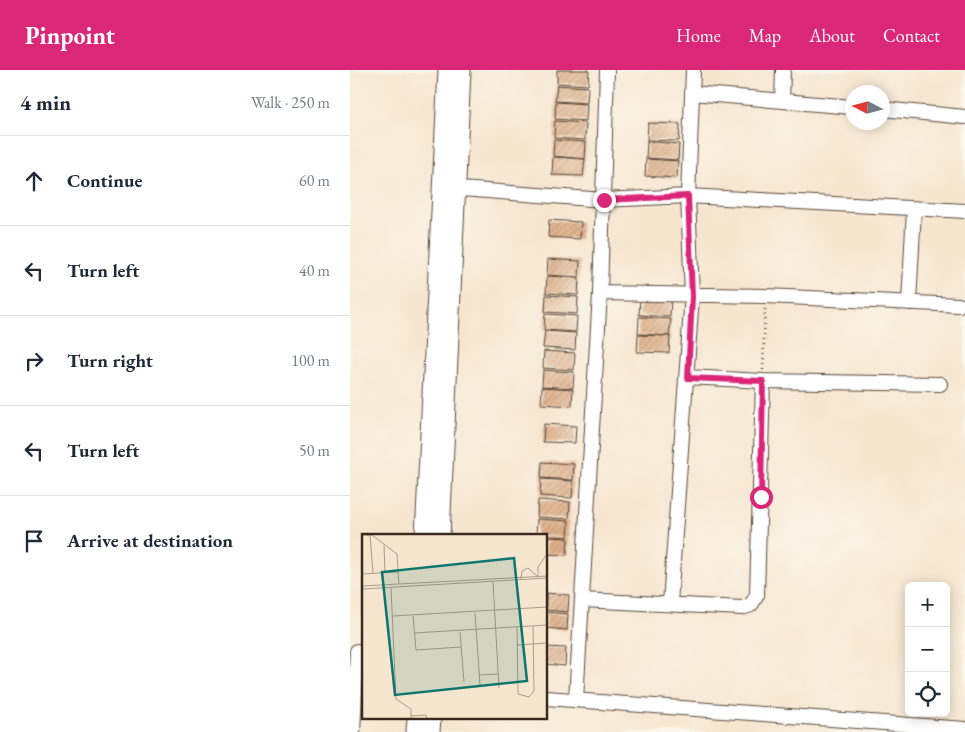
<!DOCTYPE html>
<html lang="en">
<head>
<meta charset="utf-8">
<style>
  :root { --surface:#fff; --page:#f6f6f7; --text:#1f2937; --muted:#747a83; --line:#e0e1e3; --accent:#db2777 }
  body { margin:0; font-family:"EB Garamond",serif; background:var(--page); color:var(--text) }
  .controls { position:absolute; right:15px; bottom:15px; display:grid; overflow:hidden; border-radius:8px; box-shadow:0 2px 12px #0003 }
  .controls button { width:45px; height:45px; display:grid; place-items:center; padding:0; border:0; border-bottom:1px solid var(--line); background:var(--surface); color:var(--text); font:25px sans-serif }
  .compass { position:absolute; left:495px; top:15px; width:45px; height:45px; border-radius:50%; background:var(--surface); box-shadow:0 2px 12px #0003; rotate:276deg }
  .stop { position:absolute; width:15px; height:15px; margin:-11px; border:4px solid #db2777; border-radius:50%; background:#fff }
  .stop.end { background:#db2777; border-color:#fff; box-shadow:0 1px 5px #0008 }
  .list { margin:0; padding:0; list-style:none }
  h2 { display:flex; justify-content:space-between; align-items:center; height:65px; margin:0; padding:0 20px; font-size:21px }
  h2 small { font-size:16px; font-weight:400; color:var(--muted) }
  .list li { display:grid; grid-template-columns:32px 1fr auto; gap:15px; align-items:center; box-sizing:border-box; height:90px; padding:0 20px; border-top:1px solid var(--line) }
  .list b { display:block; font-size:19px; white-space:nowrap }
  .list em { font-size:16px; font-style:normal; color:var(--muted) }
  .icon { flex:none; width:28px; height:28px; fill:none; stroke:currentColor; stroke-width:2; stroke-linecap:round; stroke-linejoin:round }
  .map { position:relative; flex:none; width:615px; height:662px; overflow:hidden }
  header { display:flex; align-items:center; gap:30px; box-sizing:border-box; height:70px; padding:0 25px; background:var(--accent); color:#fff }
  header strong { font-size:24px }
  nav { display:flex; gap:28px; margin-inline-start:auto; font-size:18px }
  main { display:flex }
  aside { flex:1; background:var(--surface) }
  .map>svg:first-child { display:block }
  .building { fill:url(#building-hatch) }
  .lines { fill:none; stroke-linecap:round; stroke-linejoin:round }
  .street-casing { stroke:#574639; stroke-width:16 }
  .secondary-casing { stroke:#574639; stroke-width:21 }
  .path { stroke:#574639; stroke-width:2.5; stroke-dasharray:1 4; stroke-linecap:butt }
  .street { stroke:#fff; stroke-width:14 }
  .secondary { stroke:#fff; stroke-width:19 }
  .route { stroke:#db2777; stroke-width:6 }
  .inset-road { fill:none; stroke:#ab9b89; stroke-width:1 }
  .view { fill:#0f766e; fill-opacity:0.15; stroke:#0f766e; stroke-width:2.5 }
  .inset-edge { fill:none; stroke:#3b2a1e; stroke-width:2.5 }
</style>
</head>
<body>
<header>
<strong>Pinpoint</strong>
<nav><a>Home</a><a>Map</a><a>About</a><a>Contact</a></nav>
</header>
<main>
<aside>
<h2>4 min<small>Walk · 250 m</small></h2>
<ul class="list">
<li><svg class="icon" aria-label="ahead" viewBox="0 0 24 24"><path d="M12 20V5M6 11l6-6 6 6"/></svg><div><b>Continue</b></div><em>60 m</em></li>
<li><svg class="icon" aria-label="left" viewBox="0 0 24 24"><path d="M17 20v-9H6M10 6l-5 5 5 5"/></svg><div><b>Turn left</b></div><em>40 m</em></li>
<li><svg class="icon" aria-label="right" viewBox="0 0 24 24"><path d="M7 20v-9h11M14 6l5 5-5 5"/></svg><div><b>Turn right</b></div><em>100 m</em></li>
<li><svg class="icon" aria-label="left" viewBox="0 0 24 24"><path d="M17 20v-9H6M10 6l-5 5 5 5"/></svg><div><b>Turn left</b></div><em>50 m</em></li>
<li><svg class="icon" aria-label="arrive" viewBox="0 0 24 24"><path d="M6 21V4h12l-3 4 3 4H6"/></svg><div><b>Arrive at destination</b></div></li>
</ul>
</aside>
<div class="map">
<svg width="615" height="662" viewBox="0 0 615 662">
  <defs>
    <pattern id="building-hatch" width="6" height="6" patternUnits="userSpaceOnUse" patternTransform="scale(1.25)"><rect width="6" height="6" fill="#e0b28c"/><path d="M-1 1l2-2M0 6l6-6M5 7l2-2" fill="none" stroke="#b79172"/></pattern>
  </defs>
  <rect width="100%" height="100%" fill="#fbf7ec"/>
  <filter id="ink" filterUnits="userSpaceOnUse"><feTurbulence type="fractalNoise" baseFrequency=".02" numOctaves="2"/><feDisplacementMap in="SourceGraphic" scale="10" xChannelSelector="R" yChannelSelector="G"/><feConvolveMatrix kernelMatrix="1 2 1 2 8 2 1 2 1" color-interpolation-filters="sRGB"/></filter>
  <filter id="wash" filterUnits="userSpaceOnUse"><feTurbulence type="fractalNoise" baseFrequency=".0096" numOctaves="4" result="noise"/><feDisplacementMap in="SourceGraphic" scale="20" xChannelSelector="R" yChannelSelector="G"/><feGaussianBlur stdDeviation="1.12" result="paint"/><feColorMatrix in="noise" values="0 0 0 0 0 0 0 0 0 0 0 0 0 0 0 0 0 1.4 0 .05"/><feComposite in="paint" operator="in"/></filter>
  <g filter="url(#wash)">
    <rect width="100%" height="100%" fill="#f6e6d0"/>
    <g id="blocks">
      <!-- building -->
      <path class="building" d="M 207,0 L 239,0 L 238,15 L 207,13 Z
        M 207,15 L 238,17 L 237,33 L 205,31 Z
        M 206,32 L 237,34 L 236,51 L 205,49 Z
        M 205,51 L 236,53 L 235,70 L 204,68 Z
        M 298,53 L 330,54 L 329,71 L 297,70 Z
        M 204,70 L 236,72 L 235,89 L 203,86 Z
        M 297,71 L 329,74 L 328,90 L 296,88 Z
        M 203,87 L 235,89 L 233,106 L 202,105 Z
        M 296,89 L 328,91 L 327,108 L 295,106 Z
        M 199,150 L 231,152 L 230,169 L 198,167 Z
        M 198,189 L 230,191 L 229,207 L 197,205 Z
        M 197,206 L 229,208 L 228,225 L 196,223 Z
        M 196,225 L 228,227 L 227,244 L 195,242 Z
        M 290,228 L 321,230 L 320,247 L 289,245 Z
        M 195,244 L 227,246 L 226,262 L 194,260 Z
        M 289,247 L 321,249 L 319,266 L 288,264 Z
        M 195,261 L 226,263 L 225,280 L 193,278 Z
        M 288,265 L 320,266 L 319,283 L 287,282 Z
        M 194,281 L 225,283 L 224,300 L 193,298 Z
        M 193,300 L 224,302 L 223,318 L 192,316 Z
        M 192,317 L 223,319 L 222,336 L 191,334 Z
        M 194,354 L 226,356 L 225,373 L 193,372 Z
        M 192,392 L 224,394 L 223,410 L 191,408 Z
        M 191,409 L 223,411 L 222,428 L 190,426 Z
        M 188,430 L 220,432 L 219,449 L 187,447 Z
        M 187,449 L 219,451 L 218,467 L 186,465 Z
        M 196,467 L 218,468 L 217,485 L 196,484 Z
        M 196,523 L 219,525 L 218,542 L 196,540 Z
        M 196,542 L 218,544 L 217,560 L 196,558 Z
        M 196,577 L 216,578 L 215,596 L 196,594 Z"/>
    </g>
  </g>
  <g filter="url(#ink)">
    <use href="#blocks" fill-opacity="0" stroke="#574639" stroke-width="1"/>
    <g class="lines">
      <!-- street casing -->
      <g class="street-casing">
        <path id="street" d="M 342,23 L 502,37
          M 432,31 L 433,0
          M 532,39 L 615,47
          M 98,118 L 254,130 L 338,126 L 615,141
          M 250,223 L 416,226 L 609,235
          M 559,233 L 564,139
          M 338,307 L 413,311 L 590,314
          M 232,530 L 392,538 L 401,535 L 407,525 L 413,311
          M 320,533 L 342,226 L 338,126 L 343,0
          M 196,628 L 615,659
          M 226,630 L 250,223 L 257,0
          M 3,662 L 7,581"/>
      </g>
      <!-- secondary casing -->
      <g class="secondary-casing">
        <path id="secondary" d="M 75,466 L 98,0
          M 90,466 L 111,0
          M 66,662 L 67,648
          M 80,662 L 81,648"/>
      </g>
      <!-- path -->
      <path class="path" d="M 413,300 L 415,238"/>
      <!-- street -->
      <use href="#street" class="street"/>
      <!-- secondary -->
      <use href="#secondary" class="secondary"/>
    </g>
  </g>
  <g class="lines" filter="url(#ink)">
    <!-- route -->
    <path class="route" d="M 254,130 L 338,126 L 342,226 L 338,308 L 413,311 L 411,427"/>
  </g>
  <!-- overview -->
  <g transform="translate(12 464)">
    <rect width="185" height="185" fill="#f6e6d0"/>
    <path class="inset-road" d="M 0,1 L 10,1 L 35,20 L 37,50M 8,1 L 11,39M 22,11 L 23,39M 0,40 L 36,38M 176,42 L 176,33 L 185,20M 159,45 L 160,37 L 166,34 L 175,42M 131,48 L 137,154M 0,52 L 185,42M 29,54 L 34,165 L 49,175 L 49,185M 0,55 L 185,44M 113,79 L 118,151M 31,82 L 185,73M 51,82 L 54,116 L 99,113M 155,93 L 156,160 L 167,163 L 172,157 L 171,92M 98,98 L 102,148M 52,99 L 185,91M 155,111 L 185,109M 117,141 L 136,140M 49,182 L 64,181 L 65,185"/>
    <path class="view" d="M 152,24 L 165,147 L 33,161 L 20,38 Z"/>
    <rect width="185" height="185" class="inset-edge"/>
  </g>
</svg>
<div class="controls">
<button>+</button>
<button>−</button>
<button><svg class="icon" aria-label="locate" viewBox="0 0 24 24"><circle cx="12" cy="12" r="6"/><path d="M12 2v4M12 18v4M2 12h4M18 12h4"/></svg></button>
</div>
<svg class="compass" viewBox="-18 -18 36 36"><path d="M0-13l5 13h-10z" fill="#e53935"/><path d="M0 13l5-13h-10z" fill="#747a83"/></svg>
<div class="stop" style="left:411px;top:427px"></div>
<div class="stop end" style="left:254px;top:130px"></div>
</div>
</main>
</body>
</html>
